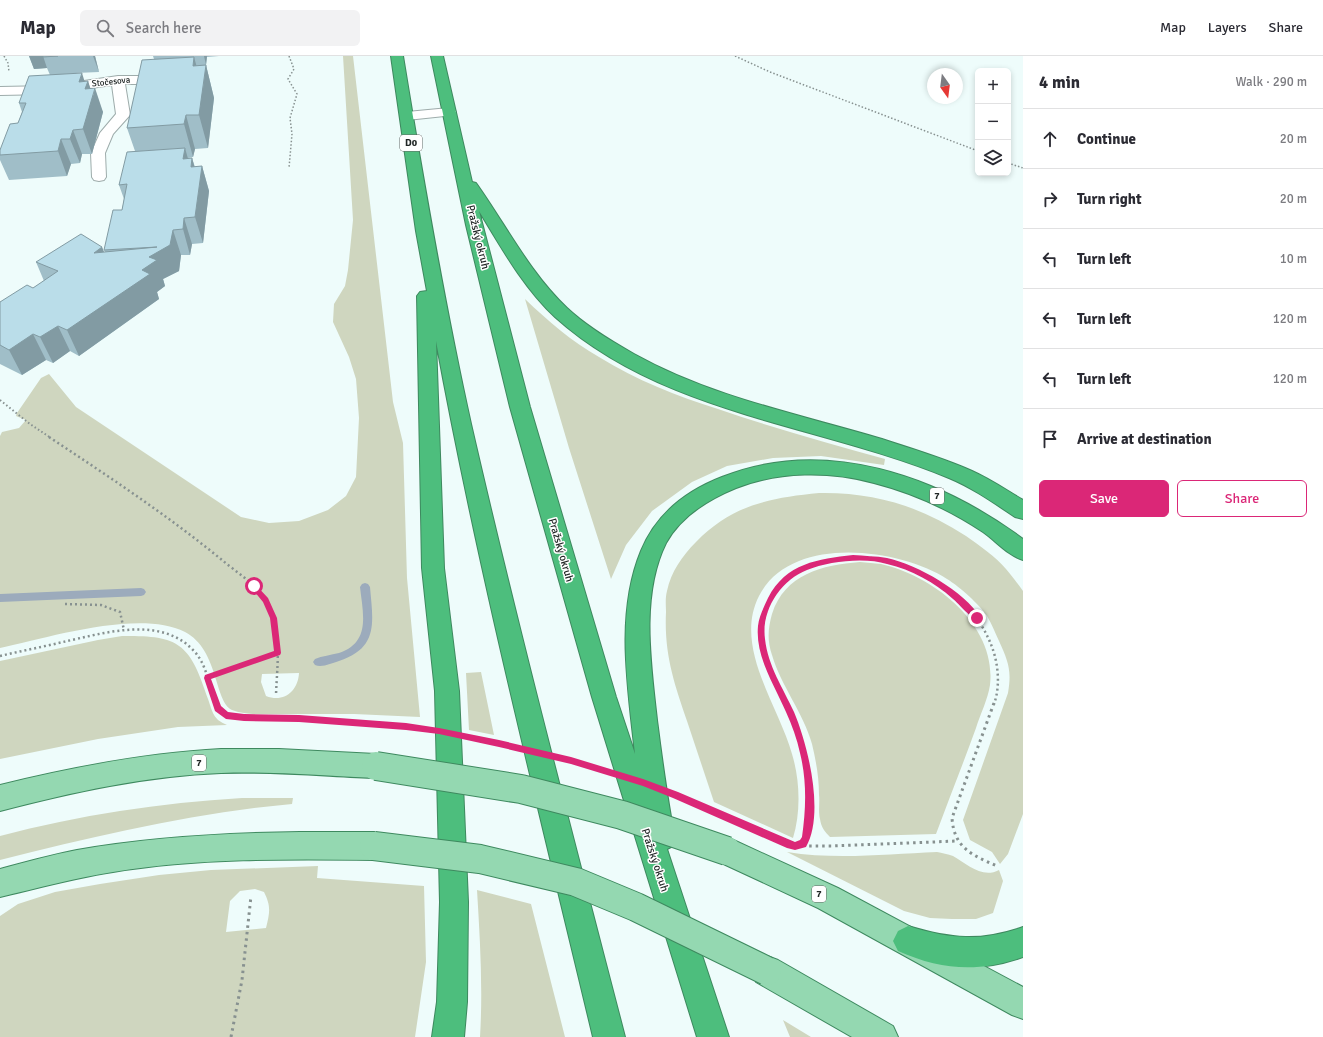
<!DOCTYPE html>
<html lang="en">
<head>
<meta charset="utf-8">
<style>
  :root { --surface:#fff; --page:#f2f2f3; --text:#2b2b33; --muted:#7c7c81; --line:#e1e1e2; --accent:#db2777 }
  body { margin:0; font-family:Signika,sans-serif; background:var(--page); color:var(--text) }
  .controls { position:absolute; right:12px; top:12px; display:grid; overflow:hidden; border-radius:6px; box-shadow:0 2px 6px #0003 }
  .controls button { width:36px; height:36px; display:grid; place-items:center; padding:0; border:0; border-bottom:1px solid var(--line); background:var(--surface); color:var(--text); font:20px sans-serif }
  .compass { position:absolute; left:927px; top:12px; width:36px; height:36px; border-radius:50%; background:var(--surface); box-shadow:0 2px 6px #0003; rotate:166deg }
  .stop { position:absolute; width:12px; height:12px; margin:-9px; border:3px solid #db2777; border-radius:50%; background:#fff }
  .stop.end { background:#db2777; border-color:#fff; box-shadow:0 1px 4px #0008 }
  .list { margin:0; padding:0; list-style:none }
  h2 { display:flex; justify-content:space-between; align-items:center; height:52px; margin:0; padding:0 16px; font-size:17px }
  h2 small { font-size:13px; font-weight:400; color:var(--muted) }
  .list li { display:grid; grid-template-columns:26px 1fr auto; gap:12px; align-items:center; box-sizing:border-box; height:60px; padding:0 16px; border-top:1px solid var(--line) }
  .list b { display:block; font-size:15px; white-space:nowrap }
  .list em { font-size:13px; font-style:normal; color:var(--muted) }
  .actions { display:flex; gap:8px; padding:12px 16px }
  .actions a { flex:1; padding:9px 0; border:1px solid var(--accent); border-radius:6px; text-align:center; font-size:14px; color:var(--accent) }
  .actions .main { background:var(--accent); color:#fff }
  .icon { flex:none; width:22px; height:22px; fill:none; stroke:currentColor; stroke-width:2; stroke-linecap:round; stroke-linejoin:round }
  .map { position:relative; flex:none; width:1023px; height:981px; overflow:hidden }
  header { display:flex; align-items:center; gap:24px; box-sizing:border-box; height:56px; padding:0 20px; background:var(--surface); border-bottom:1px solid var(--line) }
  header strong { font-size:19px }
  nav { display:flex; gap:22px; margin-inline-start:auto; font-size:14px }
  .search { width:280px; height:36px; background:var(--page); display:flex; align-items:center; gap:10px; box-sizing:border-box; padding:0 14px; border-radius:6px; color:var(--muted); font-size:15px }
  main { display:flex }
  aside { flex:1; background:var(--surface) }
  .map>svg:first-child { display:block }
  .green { fill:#cfd6bf; fill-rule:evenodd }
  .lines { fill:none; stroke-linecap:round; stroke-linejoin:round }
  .stream { fill:#9cabbc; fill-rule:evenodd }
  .minor-casing { stroke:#9eacab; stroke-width:2 }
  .major-casing { stroke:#3e895f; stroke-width:2 }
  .highway-casing { stroke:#3e895f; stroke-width:2 }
  .path-far3 { stroke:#879190; stroke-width:1.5; stroke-dasharray:1.5 2; stroke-linecap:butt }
  .path-far2 { stroke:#879190; stroke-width:2; stroke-dasharray:1.5 2.5; stroke-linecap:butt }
  .path-far1 { stroke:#879190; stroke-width:2.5; stroke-dasharray:2 3; stroke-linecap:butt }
  .path { stroke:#879190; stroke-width:3; stroke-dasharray:2.5 4; stroke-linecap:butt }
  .minor { fill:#fff; fill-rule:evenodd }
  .major { fill:#94d8b1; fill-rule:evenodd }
  .highway { fill:#4dbe7d; fill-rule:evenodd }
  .major-bridge-casing { stroke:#3e895f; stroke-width:30; stroke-linecap:butt }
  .path-bridge { stroke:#879190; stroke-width:3; stroke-dasharray:2.5 4; stroke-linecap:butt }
  .major-bridge { stroke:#94d8b1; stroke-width:28 }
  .wall { fill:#a0bec8 }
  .shaded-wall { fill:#829ba3 }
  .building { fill:#badde9; stroke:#829ba3 }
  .route { fill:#db2777 }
  .labels { text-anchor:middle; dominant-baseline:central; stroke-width:3; stroke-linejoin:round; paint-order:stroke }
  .far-street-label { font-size:9px; fill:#212726; stroke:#fff }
  .shield { fill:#fff; stroke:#646867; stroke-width:1 }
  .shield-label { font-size:10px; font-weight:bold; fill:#212726 }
  .street-label { font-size:11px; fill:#212726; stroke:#fff }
</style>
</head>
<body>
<header>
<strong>Map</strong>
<div class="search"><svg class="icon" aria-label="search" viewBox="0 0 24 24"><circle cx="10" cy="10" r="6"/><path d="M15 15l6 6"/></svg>Search here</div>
<nav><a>Map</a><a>Layers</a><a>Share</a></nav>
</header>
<main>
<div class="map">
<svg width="1023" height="981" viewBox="0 0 1023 981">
  <rect width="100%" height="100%" fill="#eefcfb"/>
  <!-- green -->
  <path class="green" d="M 343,0 L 353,0 L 393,346 L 403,387 L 407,522 L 420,661 L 354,658 L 253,658 C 246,657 239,657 232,654 C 214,645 219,594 185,576 C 139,553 48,582 0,592 L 0,380 L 2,376 L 19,372 L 26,364 L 16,360 L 17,357 L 41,322 L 49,318 L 76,351 L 241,461 L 269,467 L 299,465 L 328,454 L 346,440 L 356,421 L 359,362 L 356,323 L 349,301 L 333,266 L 334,248 L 345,230 L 348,214 L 353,164 ZM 299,617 C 298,635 284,647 266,640 L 261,626 L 262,618 Z
    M 525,243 C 548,265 571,285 599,301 C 636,324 677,340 718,353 C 773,372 829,387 885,403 L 884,409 L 821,400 L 773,402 L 727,410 L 692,426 L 652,455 L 626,489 L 611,523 L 569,392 Z
    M 819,437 C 874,436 920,450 966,480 C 980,490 995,500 1006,513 C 1012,520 1017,527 1023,535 L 1023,758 L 1008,798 L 1000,808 L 992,796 L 970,784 L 963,764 L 1008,637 C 1012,614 1008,605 999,585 C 995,577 992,568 987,560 C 979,548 960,531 947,523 C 898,492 791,478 759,540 C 733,591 779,650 792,698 C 800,724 801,756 793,782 L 714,746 C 705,719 696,692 687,665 C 674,627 664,598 666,556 C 666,550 665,542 667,535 C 671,516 682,500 696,486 C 732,449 769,442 819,437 Z
    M 860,506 C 867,507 874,507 881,508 C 934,520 997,569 990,629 C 988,643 980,659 976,672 C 963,708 949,743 936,778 L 830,781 C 825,776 821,771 820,763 C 818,755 820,746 819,739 C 819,721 816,705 812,688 C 803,656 781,630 772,599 C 767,585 768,572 772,558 C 785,518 822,509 860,506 Z
    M 122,580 C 180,579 190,588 208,643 C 213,657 213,663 227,669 L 178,671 L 98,683 L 0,703 L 0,605 L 98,584 Z
    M 481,616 L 494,679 L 469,674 L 466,617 Z
    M 242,742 L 293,742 L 292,748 C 192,757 97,780 0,804 L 0,780 C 79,759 160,747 242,742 Z
    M 787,796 C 836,804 888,798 937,796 C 942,797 948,798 953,800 C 967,808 982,823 999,814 L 1003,825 L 993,857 L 976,863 L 952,863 L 930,862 L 904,855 Z
    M 318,810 L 317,822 L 424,830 L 426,906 L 415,981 L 0,981 L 0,860 L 18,848 L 55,836 L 100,828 L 159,819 L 211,814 ZM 255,833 L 264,836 C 271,850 270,856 266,872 L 226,876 L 230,845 L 240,835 Z
    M 477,834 L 531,848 L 565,981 L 480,981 C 483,932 480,883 477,834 Z
    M 783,964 L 811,981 L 790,981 Z"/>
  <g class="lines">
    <!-- stream -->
    <path class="stream" d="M 365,527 L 368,528 L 370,531 C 373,566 379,592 339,605 C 332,607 322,612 315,609 L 313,606 L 315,603 C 322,600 331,599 339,597 C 371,586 363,558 360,531 L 362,528 Z
      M 141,532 L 144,533 L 146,536 L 144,539 L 141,540 L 0,546 L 0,538 Z"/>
    <!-- minor casing -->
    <g class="minor-casing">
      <path id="minor" d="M 118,20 L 168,20 L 173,21 L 175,24 L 173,27 L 168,28 L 125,28 L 130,59 L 113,78 L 105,97 L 106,121 L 104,124 L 99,125 L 94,124 L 92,121 L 91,97 L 100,77 L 116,58 L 112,29 L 50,38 L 0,39 L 0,31 L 50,30 Z
        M 449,52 L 454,53 L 456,56 L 454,59 L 407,64 L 402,63 L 400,60 L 402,57 L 407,56 Z"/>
    </g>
    <!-- major casing -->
    <g class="major-casing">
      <path id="major" d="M 221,693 L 279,693 L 376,698 L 385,701 L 389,710 L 385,719 L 376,722 C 324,720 273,715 221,717 C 146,720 73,736 0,755 L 0,729 C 73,711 146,697 221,693 Z
        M 300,776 L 374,776 L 384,780 L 388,790 L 384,800 L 374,804 C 287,803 199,802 113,816 C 74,822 38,832 0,841 L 0,813 C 26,806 51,799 77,794 C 151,781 225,777 300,776 Z
        M 727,781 L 838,832 L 1023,931 L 1023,963 L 1012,959 L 818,852 L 717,805 L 713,795 L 717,785 Z
        M 767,900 L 778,904 L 893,970 L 898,981 L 852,981 L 756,926 L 752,915 L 756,904 Z"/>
    </g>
    <!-- highway casing -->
    <g class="highway-casing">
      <path id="highway" d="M 391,0 L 403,0 C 423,123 444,246 471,368 C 518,573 572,777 625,981 L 593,981 C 538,750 479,519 436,285 L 444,512 L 459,635 L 468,846 L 467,946 L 464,981 L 432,981 L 437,946 L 440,846 L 435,635 L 422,512 L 417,240 L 420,236 L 427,235 L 416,175 Z
        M 431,0 L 443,0 L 472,126 L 476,127 C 506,169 529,216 567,252 C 586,270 611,285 634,298 C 711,341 798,358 882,383 C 912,393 943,402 972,415 C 990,423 1006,434 1023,444 L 1023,463 L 1015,461 C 994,447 973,432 949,422 C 819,368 664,359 555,261 C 523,231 501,191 479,155 L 530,351 L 616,641 L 635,698 C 628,632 615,558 641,495 C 656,458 686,435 722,421 C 825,380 938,420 1023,483 L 1023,504 C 1007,499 996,485 983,476 C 950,454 913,437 874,427 C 830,415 779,415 736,432 C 709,443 681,460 666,487 C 640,539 651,609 657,664 C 662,703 667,743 675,782 L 671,791 L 667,793 L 729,981 L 697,981 L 592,641 L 510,351 L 466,169 Z
        M 908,870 C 951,883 980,886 1023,871 L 1023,901 C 978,917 941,914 898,895 L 893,885 L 898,875 Z"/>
    </g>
    <!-- path-far3 -->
    <path class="path-far3" d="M 4,0 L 8,7 L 9,16
      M 289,0 L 294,13 L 288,23 L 297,38 L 290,62 L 292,78 L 289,112
      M 735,0 L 770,16 L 978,95
      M 1008,107 L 1023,112"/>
    <!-- path-far2 -->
    <path class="path-far2" d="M 0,344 L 30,368 L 51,382"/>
    <!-- path-far1 -->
    <path class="path-far1" d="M 49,381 C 108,420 167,459 222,504 C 236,516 256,528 266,544 C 283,572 277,608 276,639
      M 65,548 L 101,549 L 120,556 L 124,574
      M 0,600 C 21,595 42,591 63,586 C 104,577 161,559 194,595 C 208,610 208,630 216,648
      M 207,621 L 278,597
      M 785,648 C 775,627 764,606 762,583 C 762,574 763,565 766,556 C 777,516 810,505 848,503 C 860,502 872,501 884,504 C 928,514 972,543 990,586 C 998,604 1001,629 994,648"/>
    <!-- path -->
    <path class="path" d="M 216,647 L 221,655 L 226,659 L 377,668
      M 994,647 L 952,762 C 954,792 972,799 997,810
      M 714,756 L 790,789 L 795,790 L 803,788 C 816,761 810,715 802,687 C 798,673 791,660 785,647
      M 803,788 L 809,790 L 832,790 L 957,785
      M 231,981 L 242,924 L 251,840"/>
    <!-- minor -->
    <use href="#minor" class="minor"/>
    <!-- major -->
    <use href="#major" class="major"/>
    <!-- highway -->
    <use href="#highway" class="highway"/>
    <!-- major-bridge casing -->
    <g class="major-bridge-casing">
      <path id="major-bridge" d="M 376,710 L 521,733 L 622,759 L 727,795
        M 374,790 L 480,803 L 576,826 L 636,851 L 767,915"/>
    </g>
    <!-- path-bridge -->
    <path class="path-bridge" d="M 377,668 C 498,681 601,709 714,756"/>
    <!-- major-bridge -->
    <use href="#major-bridge" class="major-bridge"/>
  </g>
  <!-- wall -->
  <path class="wall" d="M 29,0 L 95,0 L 99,16 L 76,17 L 85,26 L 88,25 L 90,33 L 103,56 L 92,98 L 82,98 L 80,107 L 71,108 L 67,120 L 9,124 L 0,104 L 0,94 L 18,67 L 22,56 L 19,47 L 50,19 L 47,12 L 34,13 Z
    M 153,0 L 219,0 L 207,1 L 206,9 L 214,42 L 208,92 L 195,93 L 193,101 L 188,102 L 192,102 L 195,111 L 202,110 L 209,135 L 203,187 L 192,188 L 190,199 L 181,199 L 179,215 L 163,223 L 165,230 L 157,236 L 159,243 L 79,300 L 70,295 L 53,307 L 46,304 L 22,319 L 0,308 L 0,246 L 33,232 L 44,225 L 36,206 L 102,191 L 104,196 L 105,196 L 104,194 L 122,154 L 124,143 L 119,129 L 135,95 L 127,72 L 154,3 Z"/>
  <!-- shaded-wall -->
  <path class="shaded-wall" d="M 29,0 L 43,0 L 47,12 L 34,13 Z
    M 93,0 L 95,0 L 99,16 Z
    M 204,0 L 207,0 L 206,9 L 214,42 L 208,92 L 199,59 L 193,10 L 194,1 L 203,33 L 206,9 Z
    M 82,17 L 86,30 L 88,25 L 93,40 L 95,32 L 103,56 L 92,98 L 83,73 L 79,26 Z
    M 186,59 L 195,93 L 193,101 L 184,68 Z
    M 73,74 L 82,98 L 80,107 L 70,83 Z
    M 61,83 L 71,108 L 67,120 L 58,95 Z
    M 185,92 L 192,117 L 183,103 Z
    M 192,102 L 199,127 L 191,111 Z
    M 202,110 L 209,135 L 203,187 L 195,161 Z
    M 184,162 L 192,188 L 190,199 L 183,173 Z
    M 173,174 L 181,199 L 179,215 L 163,223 L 165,230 L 157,236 L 159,243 L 79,300 L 67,274 L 142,214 L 149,201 Z
    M 102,191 L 112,217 L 94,197 Z
    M 58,270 L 70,295 L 53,307 L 40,281 Z
    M 33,278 L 46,304 L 22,319 L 9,294 Z"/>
  <!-- building -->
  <path class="building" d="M 43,0 L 58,0 L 43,1 Z
    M 194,1 L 193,10 L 206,9 L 199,59 L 186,59 L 184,68 L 127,72 L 142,4 Z
    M 82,17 L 79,26 L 88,25 L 85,33 L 95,32 L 83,73 L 73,74 L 70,83 L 61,83 L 58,95 L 0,99 L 0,94 L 10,68 L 18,67 L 26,47 L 19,47 L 29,20 Z
    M 185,92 L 183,103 L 192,102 L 191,111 L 202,110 L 195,161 L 184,162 L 183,173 L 173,174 L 170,189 L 149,201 L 157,204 L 142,214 L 150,218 L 67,274 L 58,270 L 40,281 L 33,278 L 9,294 L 0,289 L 0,246 L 27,229 L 33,232 L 58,215 L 36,206 L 81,178 L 102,191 L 94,197 L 157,191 L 104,194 L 113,154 L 122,154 L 127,128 L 119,129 L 127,96 Z"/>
  <!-- route -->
  <path class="route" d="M 853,499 C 864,500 876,500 887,502 C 918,509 964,535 981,562 L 977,565 C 972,563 959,548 953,543 C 934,526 912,514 887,508 C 865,501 829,505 807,514 C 781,524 761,554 765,583 C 768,610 783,632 794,656 C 808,689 825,758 806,791 L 795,794 L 787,792 L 673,742 L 643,730 L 571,708 L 499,691 L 439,678 L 406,674 L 299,666 L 244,665 L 226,663 L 215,655 L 204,622 L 205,619 L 274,595 L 270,562 L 263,546 L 250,530 L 254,527 L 268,542 L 277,562 L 281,597 L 280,599 L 211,623 L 221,650 L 228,656 L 244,658 L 299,659 L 406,667 L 439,672 L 499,684 L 571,701 L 643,723 L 678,736 L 795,786 L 800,784 L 802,781 C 806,753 807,725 800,697 C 797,683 792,669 786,656 C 775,630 755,601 758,570 C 759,560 764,551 768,542 C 786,507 818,503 853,499 Z"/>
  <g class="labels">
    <!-- far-street labels -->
    <g class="far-street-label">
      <text transform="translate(111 26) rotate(-6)">Stočesova</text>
    </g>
    <!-- shield labels -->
    <g class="shield">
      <rect x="400" y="79" width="22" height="16" rx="3"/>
      <rect x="930" y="432" width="14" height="16" rx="3"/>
      <rect x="192" y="699" width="14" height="16" rx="3"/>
      <rect x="812" y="830" width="14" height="16" rx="3"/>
    </g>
    <g class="shield-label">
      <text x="411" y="87">D0</text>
      <text x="937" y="440">7</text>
      <text x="199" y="707">7</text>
      <text x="819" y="838">7</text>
    </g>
    <!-- street labels -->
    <g class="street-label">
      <text transform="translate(478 181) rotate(76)">Pražský okruh</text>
      <text transform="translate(561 494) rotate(74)">Pražský okruh</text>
      <text transform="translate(655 804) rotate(72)">Pražský okruh</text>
    </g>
  </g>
</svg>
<div class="controls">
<button>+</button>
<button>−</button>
<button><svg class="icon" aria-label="layers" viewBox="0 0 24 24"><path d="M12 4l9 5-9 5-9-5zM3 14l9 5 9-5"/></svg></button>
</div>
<svg class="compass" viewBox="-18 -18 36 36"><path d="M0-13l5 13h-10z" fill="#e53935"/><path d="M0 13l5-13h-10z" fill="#7c7c81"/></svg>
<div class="stop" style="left:254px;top:530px"></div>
<div class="stop end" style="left:977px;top:562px"></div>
</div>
<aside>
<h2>4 min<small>Walk · 290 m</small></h2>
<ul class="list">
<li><svg class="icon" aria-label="ahead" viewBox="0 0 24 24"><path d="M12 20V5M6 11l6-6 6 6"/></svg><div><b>Continue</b></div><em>20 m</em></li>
<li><svg class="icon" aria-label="right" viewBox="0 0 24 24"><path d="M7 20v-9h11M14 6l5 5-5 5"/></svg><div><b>Turn right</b></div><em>20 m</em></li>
<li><svg class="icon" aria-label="left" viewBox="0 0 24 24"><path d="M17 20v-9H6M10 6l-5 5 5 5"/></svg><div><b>Turn left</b></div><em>10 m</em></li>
<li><svg class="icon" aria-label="left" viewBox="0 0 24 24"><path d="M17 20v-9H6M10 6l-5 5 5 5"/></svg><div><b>Turn left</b></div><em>120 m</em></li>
<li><svg class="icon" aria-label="left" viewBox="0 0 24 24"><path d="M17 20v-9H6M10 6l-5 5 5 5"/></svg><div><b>Turn left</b></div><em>120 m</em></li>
<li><svg class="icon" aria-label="arrive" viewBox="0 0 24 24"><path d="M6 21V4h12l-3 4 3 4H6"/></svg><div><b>Arrive at destination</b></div></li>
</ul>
<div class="actions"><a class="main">Save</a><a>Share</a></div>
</aside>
</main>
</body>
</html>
